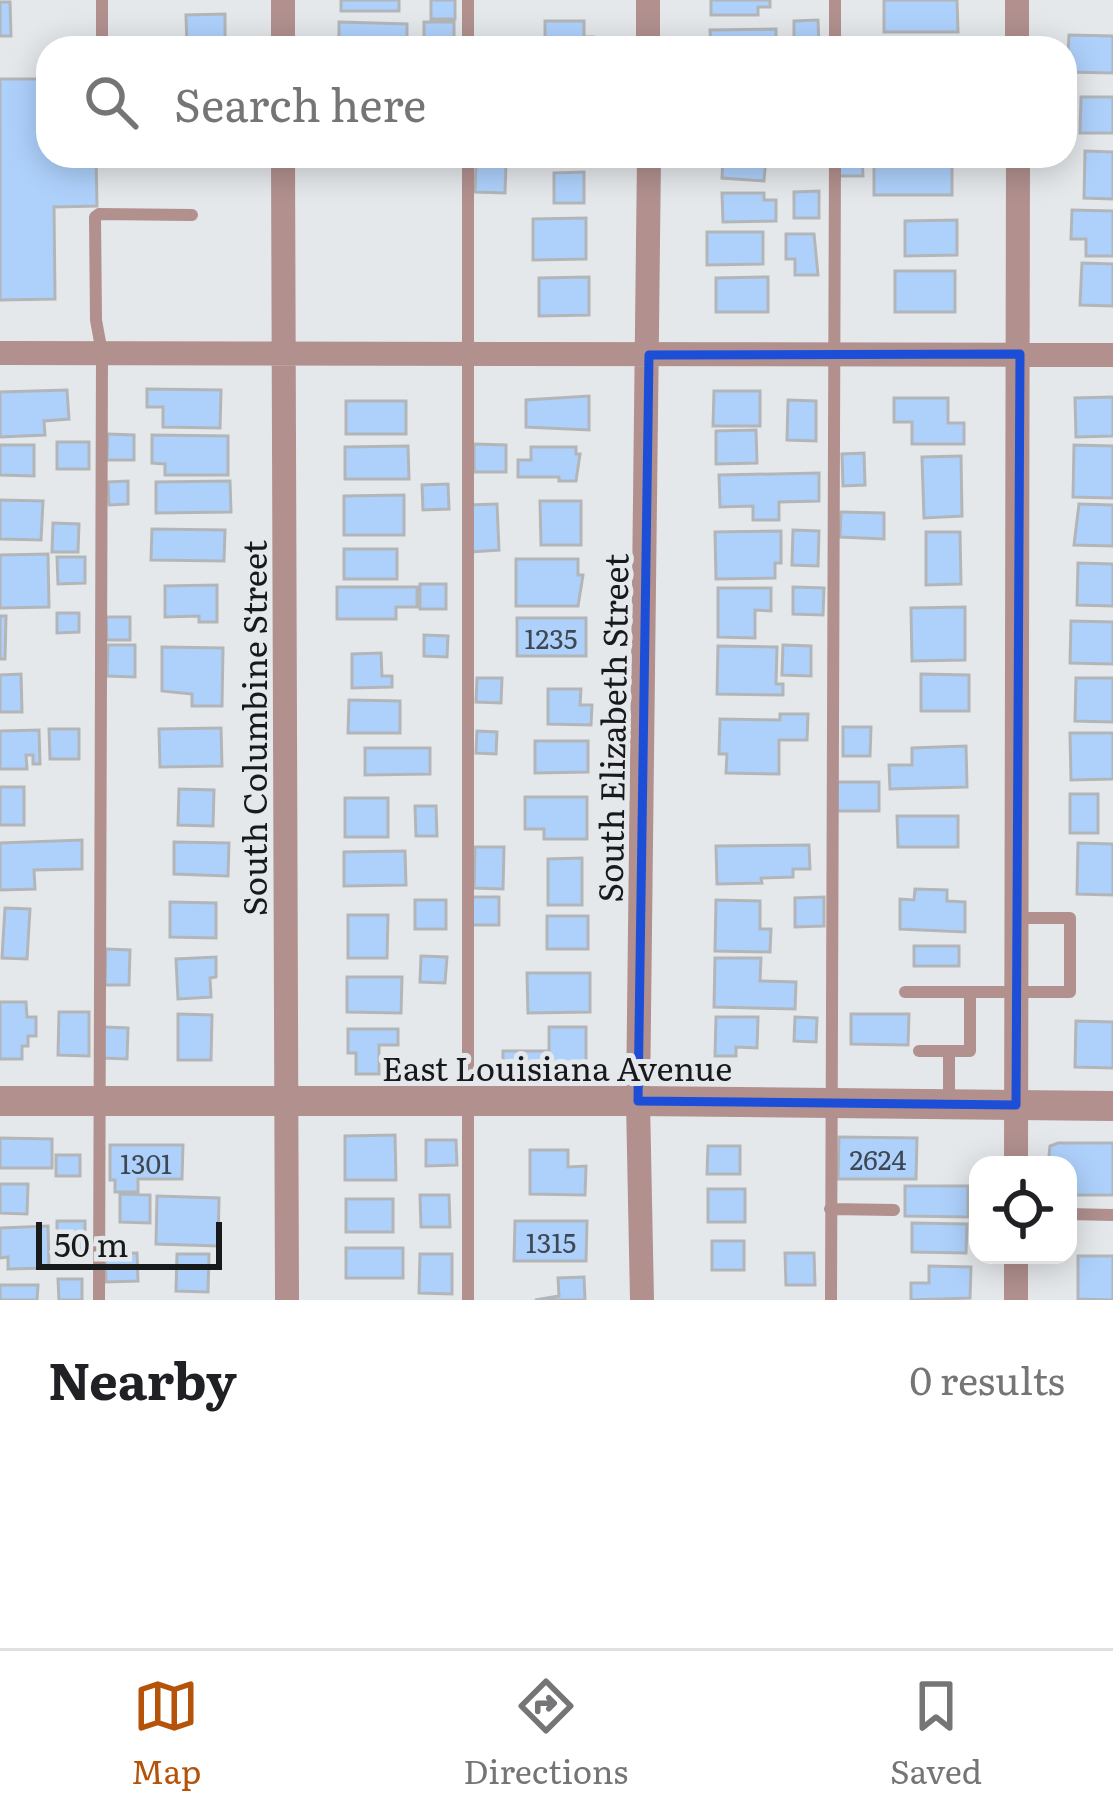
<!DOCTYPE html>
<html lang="en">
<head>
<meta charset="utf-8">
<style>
  :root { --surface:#fff; --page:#f2f2f2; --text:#202124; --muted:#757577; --line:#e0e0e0; --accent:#b45309 }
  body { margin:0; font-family:Literata,serif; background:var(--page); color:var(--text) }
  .controls { position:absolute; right:36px; bottom:36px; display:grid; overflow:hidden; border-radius:24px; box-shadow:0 6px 30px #0003 }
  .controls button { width:108px; height:108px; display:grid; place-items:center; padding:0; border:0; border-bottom:3px solid var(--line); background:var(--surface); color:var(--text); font:60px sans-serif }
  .scale { position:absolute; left:36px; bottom:30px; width:186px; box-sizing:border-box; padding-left:12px; border:6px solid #18191a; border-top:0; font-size:33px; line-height:42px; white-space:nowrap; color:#18191a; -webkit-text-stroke:9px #e5e8eb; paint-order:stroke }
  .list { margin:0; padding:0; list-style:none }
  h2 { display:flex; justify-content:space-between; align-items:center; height:156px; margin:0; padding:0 48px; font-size:51px }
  h2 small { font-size:39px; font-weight:400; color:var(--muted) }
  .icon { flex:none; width:66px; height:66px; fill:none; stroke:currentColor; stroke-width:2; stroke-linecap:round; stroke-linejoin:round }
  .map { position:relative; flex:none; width:1113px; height:1300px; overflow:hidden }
  .search { position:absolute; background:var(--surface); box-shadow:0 6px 30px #0003; left:36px; right:36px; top:36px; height:132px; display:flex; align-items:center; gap:30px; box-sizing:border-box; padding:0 42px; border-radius:36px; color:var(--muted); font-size:45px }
  .sheet { height:348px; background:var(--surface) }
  nav { display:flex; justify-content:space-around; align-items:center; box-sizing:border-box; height:168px; border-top:3px solid var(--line); background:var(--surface); font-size:33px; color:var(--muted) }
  nav a { display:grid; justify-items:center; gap:6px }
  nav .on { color:var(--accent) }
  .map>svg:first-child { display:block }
  .building { fill:#aed1fc; stroke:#b3b6b9; stroke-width:3 }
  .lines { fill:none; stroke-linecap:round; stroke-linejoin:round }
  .service { stroke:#b1908e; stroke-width:12 }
  .minor { stroke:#b1908e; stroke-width:24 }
  .tertiary { stroke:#b1908e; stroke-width:30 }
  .marked { fill:none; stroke:#1d4ed8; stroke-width:9; stroke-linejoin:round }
  .labels { text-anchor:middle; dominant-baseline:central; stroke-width:10; stroke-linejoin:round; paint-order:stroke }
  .number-label { font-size:27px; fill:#3e4752 }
  .street-label { font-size:33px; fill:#18191a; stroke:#e5e8eb }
</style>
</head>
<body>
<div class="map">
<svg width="1113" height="1300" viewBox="0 0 1113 1300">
  <rect width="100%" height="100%" fill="#e5e8eb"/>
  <!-- building -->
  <path class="building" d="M 341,0 L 399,0 L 399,11 L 341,11 Z
    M 431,0 L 455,0 L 455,19 L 431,19 Z
    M 711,0 L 770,0 L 770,7 L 758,7 L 758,15 L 711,15 Z
    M 884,0 L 957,0 L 958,32 L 884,32 Z
    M 0,2 L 10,2 L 11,36 L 0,36 Z
    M 225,14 L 225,48 L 187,48 L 186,15 Z
    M 818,20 L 819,45 L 794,45 L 794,21 Z
    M 545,21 L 584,21 L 584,37 L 593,37 L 593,48 L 545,48 Z
    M 339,22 L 407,24 L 407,48 L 333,48 L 333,40 L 339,40 Z
    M 424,22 L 454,22 L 454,48 L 424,48 Z
    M 776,29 L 776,48 L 711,48 L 710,30 Z
    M 1069,35 L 1113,36 L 1113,73 L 1067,72 Z
    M 0,79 L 48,79 L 48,156 L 96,156 L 97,206 L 54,207 L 55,299 L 0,300 Z
    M 1081,97 L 1113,97 L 1113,133 L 1080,133 Z
    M 1085,151 L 1113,152 L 1113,199 L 1084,198 Z
    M 723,156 L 766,156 L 764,181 L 722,178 Z
    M 839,156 L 862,156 L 863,176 L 839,176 Z
    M 874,161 L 952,161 L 952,195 L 874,195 Z
    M 476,163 L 506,163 L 505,193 L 475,192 Z
    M 584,172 L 584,203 L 554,203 L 554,173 Z
    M 819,191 L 819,218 L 794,218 L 794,192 Z
    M 722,193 L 764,193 L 764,200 L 776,200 L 776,221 L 723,222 Z
    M 1072,210 L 1113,211 L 1113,256 L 1086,256 L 1086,239 L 1071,239 Z
    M 586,218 L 586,259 L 533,260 L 533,219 Z
    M 957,220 L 957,255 L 905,256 L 905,221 Z
    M 707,232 L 763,232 L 763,264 L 707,265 Z
    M 786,234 L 814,234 L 818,275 L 795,275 L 795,259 L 786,259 Z
    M 1082,263 L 1113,264 L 1113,306 L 1080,305 Z
    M 895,271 L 955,271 L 955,312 L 895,312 Z
    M 589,277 L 589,315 L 539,316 L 539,278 Z
    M 768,277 L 768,312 L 716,312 L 716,278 Z
    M 147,389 L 221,390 L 220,428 L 163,427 L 163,407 L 147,407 Z
    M 67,390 L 69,419 L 44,421 L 45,435 L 0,437 L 0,392 Z
    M 714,391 L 760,391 L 760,426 L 713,426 Z
    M 589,396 L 589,430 L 526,427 L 526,400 Z
    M 1113,397 L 1113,436 L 1076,437 L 1075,398 Z
    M 894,398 L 948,398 L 948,423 L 964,423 L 964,444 L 912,444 L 912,422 L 894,422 Z
    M 788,400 L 816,401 L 816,441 L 787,440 Z
    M 346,401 L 406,401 L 406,434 L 346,434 Z
    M 756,430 L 757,463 L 716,464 L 716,431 Z
    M 108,434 L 134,435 L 134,460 L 107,460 Z
    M 152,435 L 228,436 L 228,475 L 165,475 L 165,464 L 152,463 Z
    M 57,442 L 89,442 L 89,469 L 57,469 Z
    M 474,444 L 506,445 L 506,472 L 474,472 Z
    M 0,445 L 34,445 L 34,476 L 0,475 Z
    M 1074,445 L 1113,446 L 1113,498 L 1073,497 Z
    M 408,446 L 409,479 L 345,479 L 345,447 Z
    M 531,447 L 576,447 L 576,454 L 580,454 L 576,481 L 559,481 L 559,477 L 518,477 L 518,460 L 531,460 Z
    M 864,453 L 865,485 L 843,486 L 842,454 Z
    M 961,456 L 962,516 L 924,518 L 922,457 Z
    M 819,473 L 819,501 L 779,502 L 779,520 L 753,520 L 753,506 L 720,507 L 719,475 Z
    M 128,481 L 128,504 L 109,505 L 108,482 Z
    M 230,481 L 231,512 L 156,513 L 156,482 Z
    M 448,484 L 449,509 L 423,510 L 422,485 Z
    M 404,495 L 404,535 L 344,535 L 344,496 Z
    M 0,500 L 43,501 L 41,540 L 0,539 Z
    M 540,501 L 581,501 L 581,545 L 541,545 Z
    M 497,504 L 499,550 L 471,552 L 469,505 Z
    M 1079,504 L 1113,505 L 1113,546 L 1074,545 Z
    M 841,512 L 884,513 L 884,539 L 840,537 Z
    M 53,523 L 79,524 L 78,552 L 52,552 Z
    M 152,529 L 225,530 L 224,561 L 151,560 Z
    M 793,530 L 819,531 L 818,566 L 792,565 Z
    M 781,531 L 781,563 L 775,563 L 775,578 L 716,579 L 715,532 Z
    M 926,532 L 960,532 L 961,584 L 926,585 Z
    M 344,549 L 397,549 L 397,579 L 344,579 Z
    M 48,554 L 49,607 L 0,608 L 0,555 Z
    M 57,557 L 85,557 L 85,583 L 58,584 Z
    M 516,559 L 578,559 L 578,575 L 583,575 L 578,606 L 516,606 Z
    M 1078,563 L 1113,564 L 1113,606 L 1077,605 Z
    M 420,584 L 446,584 L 446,609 L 420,609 Z
    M 217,585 L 217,622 L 199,622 L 199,616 L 165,617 L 165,586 Z
    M 337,587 L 417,587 L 417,607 L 396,607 L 396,619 L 337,619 Z
    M 793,587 L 824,588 L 823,615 L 793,614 Z
    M 718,588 L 771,588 L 771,611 L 755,610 L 755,638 L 718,637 Z
    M 965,607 L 965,660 L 912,661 L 911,608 Z
    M 57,613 L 79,613 L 79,632 L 57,633 Z
    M 0,616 L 6,616 L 5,659 L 0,659 Z
    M 106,617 L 130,617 L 130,640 L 107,640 Z
    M 517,618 L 586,618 L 586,656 L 517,656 Z
    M 1071,621 L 1113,622 L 1113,664 L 1070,663 Z
    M 424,635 L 448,636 L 447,657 L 424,656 Z
    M 108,645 L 135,645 L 135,677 L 107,676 Z
    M 783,645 L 811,646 L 811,676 L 782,675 Z
    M 718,646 L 777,647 L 776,684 L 783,684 L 783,695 L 717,694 Z
    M 162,647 L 223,648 L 222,706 L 192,706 L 192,694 L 162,691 Z
    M 381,653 L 382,676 L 392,676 L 392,687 L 352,688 L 352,654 Z
    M 21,674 L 22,712 L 0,712 L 0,675 Z
    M 921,674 L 969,675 L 969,711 L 921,711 Z
    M 477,678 L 502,678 L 501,703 L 476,702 Z
    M 1076,678 L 1113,678 L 1113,722 L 1075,721 Z
    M 548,689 L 581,689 L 580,705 L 592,705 L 591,725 L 548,724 Z
    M 349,700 L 400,701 L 400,733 L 348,733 Z
    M 780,714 L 808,714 L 807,740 L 779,740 L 779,774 L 726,773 L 727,754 L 719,754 L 720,719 L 780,720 Z
    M 843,727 L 871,727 L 870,756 L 843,756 Z
    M 221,728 L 222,766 L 160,767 L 159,729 Z
    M 49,729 L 79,729 L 79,759 L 50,759 Z
    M 39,730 L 40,764 L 33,764 L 33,755 L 26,755 L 27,769 L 0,769 L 0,731 Z
    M 477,731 L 497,732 L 496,754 L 476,753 Z
    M 1070,733 L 1113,733 L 1113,779 L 1071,780 Z
    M 535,741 L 588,741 L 588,772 L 535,773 Z
    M 966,746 L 967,787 L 890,789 L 889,765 L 912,765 L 912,748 Z
    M 365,748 L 430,748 L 430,774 L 365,775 Z
    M 837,782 L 879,782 L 879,811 L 837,811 Z
    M 0,787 L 24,787 L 24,825 L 0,825 Z
    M 179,789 L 214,790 L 213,826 L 178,825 Z
    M 1070,794 L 1098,794 L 1098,833 L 1070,833 Z
    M 525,797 L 587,797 L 587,839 L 544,839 L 544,829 L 525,829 Z
    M 345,798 L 388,798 L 388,837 L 345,837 Z
    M 415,806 L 436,806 L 437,836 L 416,836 Z
    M 897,816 L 958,816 L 958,847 L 898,847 Z
    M 82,840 L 82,869 L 34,870 L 35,889 L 0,890 L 0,843 Z
    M 174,842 L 229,843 L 228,876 L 174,874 Z
    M 1078,843 L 1113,844 L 1113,895 L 1077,894 Z
    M 809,845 L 810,869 L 793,869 L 793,877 L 761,878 L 762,883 L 717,884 L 716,846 Z
    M 475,847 L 504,847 L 503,889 L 474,888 Z
    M 405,851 L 406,885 L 344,886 L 344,852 Z
    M 582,858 L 582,905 L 548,905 L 548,859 Z
    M 915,889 L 947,890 L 947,901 L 965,902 L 965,932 L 900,929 L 900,899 L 914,900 Z
    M 471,897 L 499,897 L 499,925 L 471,925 Z
    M 824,897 L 824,926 L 795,927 L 795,898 Z
    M 415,900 L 446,900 L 446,929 L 415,929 Z
    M 716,900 L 760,901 L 760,929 L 771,929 L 770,952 L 715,951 Z
    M 170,902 L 216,903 L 216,938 L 170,937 Z
    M 5,908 L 30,909 L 27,959 L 2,958 Z
    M 348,915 L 388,915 L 387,958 L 348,958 Z
    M 547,916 L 588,916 L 588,949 L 547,949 Z
    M 914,946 L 959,946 L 959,966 L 914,966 Z
    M 106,949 L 130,950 L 129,985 L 105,985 Z
    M 421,956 L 447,957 L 445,983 L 420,982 Z
    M 216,957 L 216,977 L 210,978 L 211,997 L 178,999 L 176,959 Z
    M 715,958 L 761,958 L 760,981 L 796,982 L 795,1009 L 714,1007 Z
    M 527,973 L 590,973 L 590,1012 L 528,1013 Z
    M 347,977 L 402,977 L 401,1013 L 347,1012 Z
    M 0,1002 L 26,1002 L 27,1017 L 36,1017 L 36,1036 L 28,1036 L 28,1046 L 22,1046 L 22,1059 L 0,1059 Z
    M 59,1012 L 89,1012 L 89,1056 L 58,1055 Z
    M 178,1014 L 212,1015 L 211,1060 L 178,1060 Z
    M 851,1014 L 909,1014 L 908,1045 L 851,1044 Z
    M 716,1017 L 758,1017 L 757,1048 L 736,1047 L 736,1056 L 715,1056 Z
    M 795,1017 L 817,1018 L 816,1042 L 794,1041 Z
    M 1076,1021 L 1113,1022 L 1113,1068 L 1075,1067 Z
    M 104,1027 L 128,1028 L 127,1059 L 103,1058 Z
    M 549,1027 L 586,1027 L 586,1077 L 503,1077 L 503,1051 L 549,1051 Z
    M 348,1029 L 398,1029 L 398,1045 L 379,1045 L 379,1074 L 356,1074 L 356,1053 L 348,1053 Z
    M 395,1135 L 396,1180 L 345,1180 L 345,1136 Z
    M 839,1137 L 917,1138 L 916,1179 L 838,1179 Z
    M 0,1138 L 52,1139 L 52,1168 L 0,1168 Z
    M 426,1140 L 456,1140 L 457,1165 L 426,1166 Z
    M 1058,1143 L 1113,1143 L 1113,1195 L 1068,1195 L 1068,1165 L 1048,1165 L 1050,1146 Z
    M 110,1145 L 183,1145 L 182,1179 L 138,1179 L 138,1192 L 115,1192 L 115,1180 L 110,1180 Z
    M 708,1146 L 740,1146 L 740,1174 L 707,1174 Z
    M 530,1150 L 568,1150 L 568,1167 L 586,1166 L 585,1195 L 530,1194 Z
    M 56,1155 L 80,1155 L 80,1176 L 56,1176 Z
    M 0,1184 L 28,1184 L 27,1214 L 0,1213 Z
    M 905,1186 L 968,1186 L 968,1217 L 905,1216 Z
    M 708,1189 L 745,1189 L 745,1222 L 708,1222 Z
    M 120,1194 L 150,1195 L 150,1223 L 120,1222 Z
    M 420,1195 L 449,1195 L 450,1227 L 421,1227 Z
    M 157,1196 L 219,1198 L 218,1246 L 156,1244 Z
    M 346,1199 L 393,1199 L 393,1232 L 346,1232 Z
    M 57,1221 L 85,1221 L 85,1249 L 57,1248 Z
    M 515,1221 L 587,1221 L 586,1261 L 514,1261 Z
    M 912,1223 L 967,1224 L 966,1253 L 912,1252 Z
    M 48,1226 L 49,1268 L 8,1269 L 8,1257 L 0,1258 L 0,1228 Z
    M 712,1241 L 744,1241 L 744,1270 L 712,1270 Z
    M 346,1248 L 403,1248 L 403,1278 L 346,1278 Z
    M 137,1253 L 138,1281 L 106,1282 L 105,1254 Z
    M 785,1253 L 814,1253 L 815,1285 L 786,1285 Z
    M 177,1254 L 209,1254 L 208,1292 L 176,1291 Z
    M 420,1254 L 452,1254 L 452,1294 L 419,1293 Z
    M 1078,1256 L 1113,1256 L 1113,1300 L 1078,1299 Z
    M 929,1266 L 971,1267 L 970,1298 L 911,1300 L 911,1283 L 929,1283 Z
    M 584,1277 L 585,1300 L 535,1300 L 559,1296 L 558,1278 Z
    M 58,1279 L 82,1279 L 82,1300 L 59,1300 Z
    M 0,1285 L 38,1285 L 37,1300 L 0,1300 Z"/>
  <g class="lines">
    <!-- service -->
    <path class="service" d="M 102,0 L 102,48
      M 835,0 L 835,48
      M 468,48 L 468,0
      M 905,992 L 1070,992 L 1070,918 L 1017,918
      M 919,1051 L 970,1051 L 970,992
      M 949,1051 L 949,1104
      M 830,1209 L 894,1210
      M 1068,1214 L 1113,1215
      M 99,1300 L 102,353 L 96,320 L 95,217 L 99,214 L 192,215
      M 468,1300 L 468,156
      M 831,1300 L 835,156"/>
    <!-- minor -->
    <path class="minor" d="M 283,0 L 283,48
      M 648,0 L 648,48
      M 1017,0 L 1017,48
      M 283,156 L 287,1300
      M 0,353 L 1113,355
      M 1016,1165 L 1018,156
      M 642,1300 L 638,1101 L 649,156
      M 1016,1300 L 1016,1255"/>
    <!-- tertiary -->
    <path class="tertiary" d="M 0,1101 L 638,1101 L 1113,1106"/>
  </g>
  <!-- marked area -->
  <path class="marked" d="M 1020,354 L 1016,1105 L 638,1101 L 649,355 Z"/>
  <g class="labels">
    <!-- number labels -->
    <g class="number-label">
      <text x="551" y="637">1235</text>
      <text x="878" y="1158">2624</text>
      <text x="146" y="1162">1301</text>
      <text x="551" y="1241">1315</text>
    </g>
    <!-- street labels -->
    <g class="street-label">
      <text transform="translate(252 728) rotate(-90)">South Columbine Street</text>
      <text transform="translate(611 728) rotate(-89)">South Elizabeth Street</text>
      <text x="557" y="1066">East Louisiana Avenue</text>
    </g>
  </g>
</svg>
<div class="controls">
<button><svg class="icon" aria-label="locate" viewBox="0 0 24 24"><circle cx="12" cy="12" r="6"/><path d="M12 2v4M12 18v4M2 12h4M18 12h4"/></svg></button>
</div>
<div class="scale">50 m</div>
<div class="search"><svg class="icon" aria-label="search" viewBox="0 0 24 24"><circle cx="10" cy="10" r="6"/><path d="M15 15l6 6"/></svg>Search here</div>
</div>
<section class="sheet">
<h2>Nearby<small>0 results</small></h2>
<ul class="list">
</ul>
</section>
<nav>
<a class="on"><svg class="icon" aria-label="map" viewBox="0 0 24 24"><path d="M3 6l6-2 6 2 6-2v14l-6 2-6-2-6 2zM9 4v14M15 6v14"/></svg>Map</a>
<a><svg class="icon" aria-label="directions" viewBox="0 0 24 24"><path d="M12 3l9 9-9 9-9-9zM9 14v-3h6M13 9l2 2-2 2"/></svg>Directions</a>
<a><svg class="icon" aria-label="saved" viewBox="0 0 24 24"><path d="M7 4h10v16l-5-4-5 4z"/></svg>Saved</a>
</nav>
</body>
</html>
